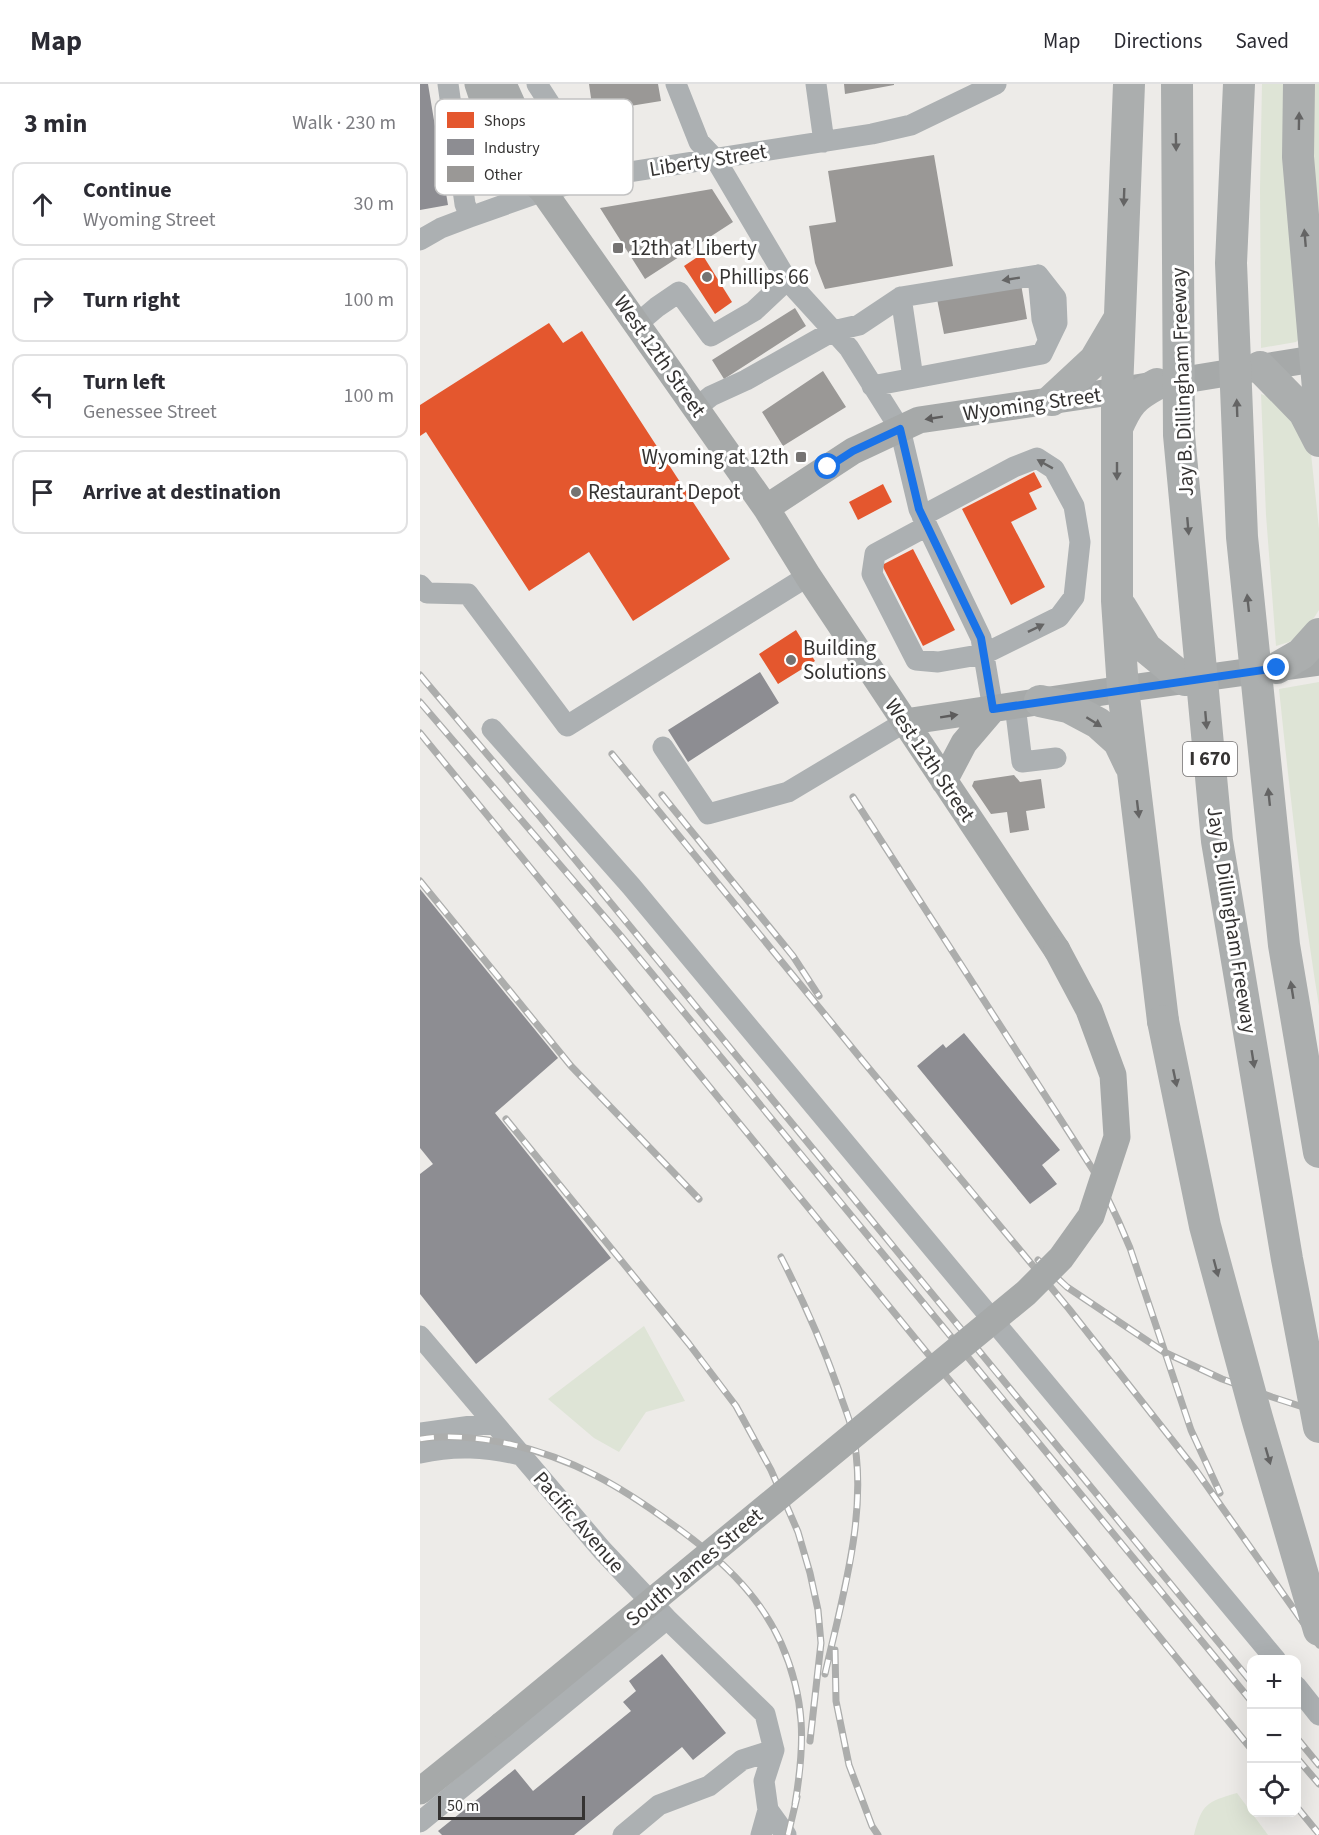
<!DOCTYPE html>
<html lang="en">
<head>
<meta charset="utf-8">
<style>
  :root { --surface:#fff; --page:#f2f2f3; --text:#2b2b33; --muted:#7c7c81; --line:#e1e1e2 }
  body { margin:0; font-family:"Source Sans 3",sans-serif; background:var(--page); color:var(--text) }
  .controls { position:absolute; right:18px; bottom:18px; display:grid; overflow:hidden; border-radius:12px; box-shadow:0 6px 24px #0002 }
  .controls button { width:54px; height:54px; display:grid; place-items:center; padding:0; border:0; border-bottom:2px solid var(--line); background:var(--surface); color:var(--text); font:30px sans-serif }
  .scale { position:absolute; left:18px; bottom:15px; width:147px; box-sizing:border-box; padding-left:6px; border:3px solid #353332; border-top:0; font-size:16px; line-height:21px; white-space:nowrap; color:#353332; -webkit-text-stroke:4px #fff; paint-order:stroke }
  .stop { position:absolute; width:18px; height:18px; margin:-14px; border:4px solid #1a73e8; border-radius:50%; background:#fff }
  .stop.end { background:#1a73e8; border-color:#fff; box-shadow:0 2px 6px #0008 }
  .list { margin:0; padding:0; list-style:none }
  h2 { display:flex; justify-content:space-between; align-items:center; height:78px; margin:0; padding:0 24px; font-size:26px }
  h2 small { font-size:20px; font-weight:400; color:var(--muted) }
  .list li { display:grid; grid-template-columns:39px 1fr auto; gap:18px; align-items:center; box-sizing:border-box; height:84px; margin:0 12px 12px; padding:0 12px; border:2px solid var(--line); border-radius:12px }
  .list b { display:block; font-size:22px; white-space:nowrap }
  .list p { margin:0; font-size:20px; white-space:nowrap; color:var(--muted) }
  .list em { font-size:20px; font-style:normal; color:var(--muted) }
  .icon { flex:none; width:33px; height:33px; fill:none; stroke:currentColor; stroke-width:2; stroke-linecap:round; stroke-linejoin:round }
  .map { position:relative; flex:none; width:899px; height:1751px; overflow:hidden }
  header { display:flex; align-items:center; gap:36px; box-sizing:border-box; height:84px; padding:0 30px; background:var(--surface); border-bottom:2px solid var(--line) }
  header strong { font-size:28px }
  nav { display:flex; gap:33px; margin-inline-start:auto; font-size:21px }
  main { display:flex }
  aside { flex:1; background:var(--surface) }
  .map>svg:first-child { display:block }
  .green { fill:#dee4d6 }
  .shops { fill:#e4572e }
  .industry { fill:#8d8d92 }
  .building { fill:#9a9896 }
  .lines { fill:none; stroke-linecap:round; stroke-linejoin:round }
  .minor { stroke:#acb0b2; stroke-width:21 }
  .major { stroke:#a6a9a9; stroke-width:27 }
  .highway { stroke:#abaeae; stroke-width:32 }
  .rail-casing { stroke:#acadac; stroke-width:7 }
  .rail { stroke:#fff; stroke-width:4.5; stroke-dasharray:14; stroke-linecap:butt }
  .major-bridge { stroke:#a6a9a9; stroke-width:27 }
  .highway-bridge { stroke:#abaeae; stroke-width:32 }
  .oneway { fill:#646464 }
  .oneway2 { fill:#656565 }
  .oneway3 { fill:#5d5c5c }
  .route { stroke:#1a73e8; stroke-width:8 }
  .poi-dot { fill:#757372; stroke:#fff; stroke-width:2 }
  .labels { text-anchor:middle; dominant-baseline:central; stroke-width:6; stroke-linejoin:round; paint-order:stroke }
  .shield { fill:#fff; stroke:#727070; stroke-width:1.5 }
  .shield-label { font-size:20px; font-weight:bold; fill:#353332 }
  .street-label { font-size:21px; fill:#353332; stroke:#fff }
  .poi-label { font-size:21px; fill:#353332; stroke:#fff; text-anchor:start }
  .key { fill:#fff; stroke:#c2c2c2; stroke-width:1.5 }
  .key-label { font-size:16px; fill:#353332 }
</style>
</head>
<body>
<header>
<strong>Map</strong>
<nav><a>Map</a><a>Directions</a><a>Saved</a></nav>
</header>
<main>
<aside>
<h2>3 min<small>Walk · 230 m</small></h2>
<ul class="list">
<li><svg class="icon" aria-label="ahead" viewBox="0 0 24 24"><path d="M12 20V5M6 11l6-6 6 6"/></svg><div><b>Continue</b><p>Wyoming Street</p></div><em>30 m</em></li>
<li><svg class="icon" aria-label="right" viewBox="0 0 24 24"><path d="M7 20v-9h11M14 6l5 5-5 5"/></svg><div><b>Turn right</b></div><em>100 m</em></li>
<li><svg class="icon" aria-label="left" viewBox="0 0 24 24"><path d="M17 20v-9H6M10 6l-5 5 5 5"/></svg><div><b>Turn left</b><p>Genessee Street</p></div><em>100 m</em></li>
<li><svg class="icon" aria-label="arrive" viewBox="0 0 24 24"><path d="M6 21V4h12l-3 4 3 4H6"/></svg><div><b>Arrive at destination</b></div></li>
</ul>
</aside>
<div class="map">
<svg width="899" height="1751" viewBox="0 0 899 1751">
  <rect width="100%" height="100%" fill="#edebe8"/>
  <!-- green -->
  <path class="green" d="M 842,0 L 868,0 L 881,253 L 876,258 L 841,264 L 840,105 Z
    M 892,0 L 899,0 L 899,176 L 893,83 Z
    M 841,310 L 860,317 L 890,360 L 899,445 L 899,526 L 892,537 L 878,552 L 869,558 L 856,562 L 846,431 Z
    M 899,598 L 899,922 C 882,817 870,711 859,605 Z
    M 224,1242 L 265,1317 L 226,1328 L 199,1368 L 174,1354 L 128,1315 Z
    M 817,1709 L 848,1751 L 774,1751 C 782,1719 787,1718 817,1709 Z"/>
  <!-- shops -->
  <path class="shops" d="M 282,170 L 312,218 L 295,230 L 264,182 Z
    M 129,239 L 143,259 L 162,247 L 310,475 L 213,537 L 169,468 L 109,507 L 6,348 L 0,352 L 0,321 Z
    M 614,388 L 622,403 L 609,409 L 617,425 L 591,438 L 625,503 L 591,521 L 542,425 Z
    M 463,400 L 472,418 L 438,436 L 429,418 Z
    M 493,465 L 535,546 L 503,562 L 462,481 Z
    M 376,546 L 395,577 L 358,600 L 339,570 Z"/>
  <!-- industry -->
  <path class="industry" d="M 0,0 L 8,0 L 28,121 L 0,126 Z
    M 340,588 L 359,619 L 268,678 L 248,646 Z
    M 0,805 L 138,974 L 75,1029 L 191,1174 L 56,1280 L 0,1210 L 0,1090 L 13,1080 L 0,1064 Z
    M 544,949 L 640,1066 L 622,1081 L 637,1100 L 610,1120 L 497,982 L 523,960 L 526,964 Z
    M 242,1570 L 306,1649 L 273,1676 L 262,1663 L 154,1751 L 22,1751 L 18,1747 L 95,1685 L 113,1707 L 211,1627 L 203,1618 L 216,1607 L 209,1597 Z"/>
  <!-- building -->
  <path class="building" d="M 169,0 L 238,0 L 241,17 L 173,28 Z
    M 424,0 L 474,0 L 474,1 L 425,10 Z
    M 514,71 L 533,182 L 405,205 L 395,179 L 389,142 L 416,138 L 408,87 Z
    M 292,105 L 313,138 L 225,195 L 180,124 Z
    M 601,200 L 607,235 L 524,250 L 517,215 Z
    M 375,224 L 386,242 L 304,295 L 292,276 Z
    M 403,287 L 426,323 L 363,362 L 342,328 Z
    M 594,691 L 600,698 L 621,695 L 625,724 L 606,727 L 609,746 L 590,749 L 587,728 L 571,730 L 552,702 L 554,697 Z"/>
  <g class="lines">
    <!-- minor -->
    <path class="minor" d="M 28,0 L 45,120 L 50,133
      M 117,0 L 177,93
      M 256,0 L 279,58 L 296,76 L 367,196 L 429,264 L 480,345 L 499,425 L 561,554 L 573,625
      M 396,0 L 404,58
      M 0,156 L 21,144 L 50,133 L 123,107 L 177,93 L 452,50 L 491,41 L 576,0
      M 618,191 L 622,235 L 628,255
      M 481,213 L 493,294
      M 217,240 L 237,223 L 259,208 L 291,252 L 334,227 L 367,196
      M 276,324 L 291,312 L 326,296 L 413,247 L 439,241 L 481,213 L 618,191 L 636,214 L 637,239 L 622,270 L 452,302
      M 502,432 L 594,383 L 617,374 L 634,385 L 654,422 L 660,458 L 654,513 L 639,533 L 564,570 L 518,578 L 496,576 L 452,490 L 455,470 L 507,442
      M 0,501 L 7,509 L 48,510 L 147,642 L 388,492
      M 595,621 L 602,678 L 636,674
      M 72,645 L 211,802 L 856,1576
      M 243,663 L 288,730 L 368,708 L 485,638
      M 0,1252 L 182,1466 L 247,1535 L 345,1630 L 354,1666 L 344,1697 L 348,1726 L 366,1751
      M 0,1349 L 73,1339
      M 0,1369 C 35,1361 66,1363 100,1371
      M 876,1602 L 899,1631
      M 0,1738 L 247,1535
      M 203,1751 L 239,1721 L 289,1702 L 322,1676 L 354,1666
      M 341,1751 L 348,1726"/>
    <!-- major -->
    <path class="major" d="M 58,0 L 73,45 L 90,75 L 123,107 L 346,424 L 388,492 L 637,866
      M 83,0 L 109,58 L 121,103
      M 346,424 L 433,367 L 499,336 L 697,307 L 899,274
      M 485,638 L 703,605 L 899,578
      M 524,697 L 544,659 L 573,625
      M 0,1707 L 82,1641"/>
    <!-- highway -->
    <path class="highway" d="M 709,0 L 697,307 L 697,517 L 703,605 L 743,937
      M 879,0 L 878,73 L 899,316
      M 840,283 L 884,328 L 899,357
      M 632,316 L 675,276 L 698,237
      M 697,344 C 708,319 713,313 737,300
      M 701,523 L 726,564 L 765,596
      M 857,584 L 881,570 L 899,550
      M 620,617 L 648,623 L 678,639 L 699,658 L 710,681"/>
    <!-- rail casing -->
    <g class="rail-casing">
      <path id="rail" d="M 0,591 L 121,734 L 832,1599
        M 0,618 L 201,852 L 832,1618
        M 0,649 L 832,1666
        M 192,670 L 442,976 L 649,1225 L 775,1385 L 899,1561
        M 242,711 L 373,872 L 399,912
        M 433,713 L 677,1092 L 698,1136 L 710,1164 L 771,1346 L 800,1409
        M 0,797 L 151,982 L 279,1115
        M 86,1035 L 269,1260 L 316,1322 L 351,1386 L 378,1448 L 390,1489 L 398,1526 L 401,1559 L 390,1657
        M 361,1173 C 383,1216 403,1261 419,1307 C 423,1320 429,1333 432,1346 C 450,1423 422,1514 405,1590
        M 618,1176 L 647,1203 L 744,1268 L 802,1295 L 852,1313 L 886,1324 L 899,1326
        M 0,1355 C 30,1350 60,1354 90,1360 C 154,1375 200,1402 252,1440 C 297,1472 338,1508 361,1559 C 386,1616 385,1660 375,1720
        M 415,1566 L 416,1617 L 429,1681 L 452,1742 L 458,1751
        M 876,1653 L 899,1681
        M 876,1673 L 899,1700
        M 876,1722 L 899,1750
        M 368,1751 L 377,1713"/>
    </g>
    <!-- rail -->
    <use href="#rail" class="rail"/>
    <!-- major-bridge -->
    <path class="major-bridge" d="M 82,1641 L 606,1209 L 641,1174 L 671,1132 L 697,1053 L 693,991 L 669,926 L 637,866"/>
    <!-- highway-bridge -->
    <path class="highway-bridge" d="M 757,0 L 759,351 L 797,757 L 867,1175 L 899,1343
      M 819,0 L 811,179 L 822,453 L 864,861 L 899,1068
      M 743,937 L 785,1142 L 837,1334 L 899,1546"/>
  </g>
  <!-- one-way arrows -->
  <defs><path id="oneway-solid" d="M-6-.8H1V-3.2L6.5 0L1 3.2V.8H-6Z" transform="scale(1.5)"/></defs>
  <g class="oneway">
    <use href="#oneway-solid" transform="translate(879 37) rotate(-89)"/>
    <use href="#oneway-solid" transform="translate(756 58) rotate(89)"/>
    <use href="#oneway-solid" transform="translate(704 113) rotate(92)"/>
    <use href="#oneway-solid" transform="translate(885 154) rotate(-95)"/>
    <use href="#oneway-solid" transform="translate(817 324) rotate(-92)"/>
    <use href="#oneway-solid" transform="translate(697 387) rotate(90)"/>
    <use href="#oneway-solid" transform="translate(768 442) rotate(85)"/>
    <use href="#oneway-solid" transform="translate(828 519) rotate(-96)"/>
    <use href="#oneway-solid" transform="translate(786 636) rotate(85)"/>
    <use href="#oneway-solid" transform="translate(674 638) rotate(32)"/>
    <use href="#oneway-solid" transform="translate(849 713) rotate(-96)"/>
    <use href="#oneway-solid" transform="translate(718 725) rotate(83)"/>
    <use href="#oneway-solid" transform="translate(872 906) rotate(-99)"/>
    <use href="#oneway-solid" transform="translate(833 975) rotate(81)"/>
    <use href="#oneway-solid" transform="translate(755 994) rotate(78)"/>
    <use href="#oneway-solid" transform="translate(796 1184) rotate(75)"/>
    <use href="#oneway-solid" transform="translate(848 1372) rotate(74)"/>
  </g>
  <g class="oneway2">
    <use href="#oneway-solid" transform="translate(591 195) rotate(171)"/>
    <use href="#oneway-solid" transform="translate(625 380) rotate(-151)"/>
    <use href="#oneway-solid" transform="translate(616 544) rotate(-26)"/>
  </g>
  <g class="oneway3">
    <use href="#oneway-solid" transform="translate(514 334) rotate(171)"/>
    <use href="#oneway-solid" transform="translate(529 632) rotate(-9)"/>
  </g>
  <g class="lines">
    <!-- route -->
    <path class="route" d="M 408,383 L 433,367 L 480,345 L 499,425 L 561,554 L 573,625 L 857,584"/>
  </g>
  <!-- markers -->
  <g class="poi-dot">
    <rect x="192" y="158" width="12" height="12" rx="3"/>
    <circle cx="287" cy="193" r="6"/>
    <rect x="375" y="367" width="12" height="12" rx="3"/>
    <circle cx="156" cy="408" r="6"/>
    <circle cx="371" cy="576" r="6"/>
  </g>
  <g class="labels">
    <!-- shield labels -->
    <rect class="shield" x="763" y="658" width="54" height="34" rx="4.5"/>
    <g class="shield-label">
      <text x="790" y="675">I 670</text>
    </g>
    <!-- street labels -->
    <g class="street-label">
      <text transform="translate(288 76) rotate(-9)">Liberty Street</text>
      <text transform="translate(240 272) rotate(55)">West 12th Street</text>
      <text transform="translate(762 298) rotate(-92)">Jay B. Dillingham Freeway</text>
      <text transform="translate(612 320) rotate(-8)">Wyoming Street</text>
      <text transform="translate(510 676) rotate(56)">West 12th Street</text>
      <text transform="translate(812 836) rotate(81)">Jay B. Dillingham Freeway</text>
      <text transform="translate(159 1438) rotate(49)">Pacific Avenue</text>
      <text transform="translate(274 1483) rotate(-40)">South James Street</text>
    </g>
    <!-- poi labels -->
    <g class="poi-label">
      <text x="210" y="164">12th at Liberty</text>
      <text x="299" y="193">Phillips 66</text>
      <text x="369" y="373" text-anchor="end">Wyoming at 12th</text>
      <text x="168" y="408">Restaurant Depot</text>
      <text x="383" y="564">Building<tspan x="383" dy="24">Solutions</tspan></text>
    </g>
  </g>
  <!-- legend -->
  <rect x="15" y="15" width="198" height="96" rx="9" class="key"/>
  <rect x="27" y="28" width="27" height="16" fill="#e4572e"/>
  <rect x="27" y="55" width="27" height="16" fill="#8d8d92"/>
  <rect x="27" y="82" width="27" height="16" fill="#9a9896"/>
  <g class="key-label">
    <text x="64" y="42">Shops</text>
    <text x="64" y="69">Industry</text>
    <text x="64" y="96">Other</text>
  </g>
</svg>
<div class="controls">
<button>+</button>
<button>−</button>
<button><svg class="icon" aria-label="locate" viewBox="0 0 24 24"><circle cx="12" cy="12" r="6"/><path d="M12 2v4M12 18v4M2 12h4M18 12h4"/></svg></button>
</div>
<div class="scale">50 m</div>
<div class="stop" style="left:408px;top:383px"></div>
<div class="stop end" style="left:857px;top:584px"></div>
</div>
</main>
</body>
</html>
